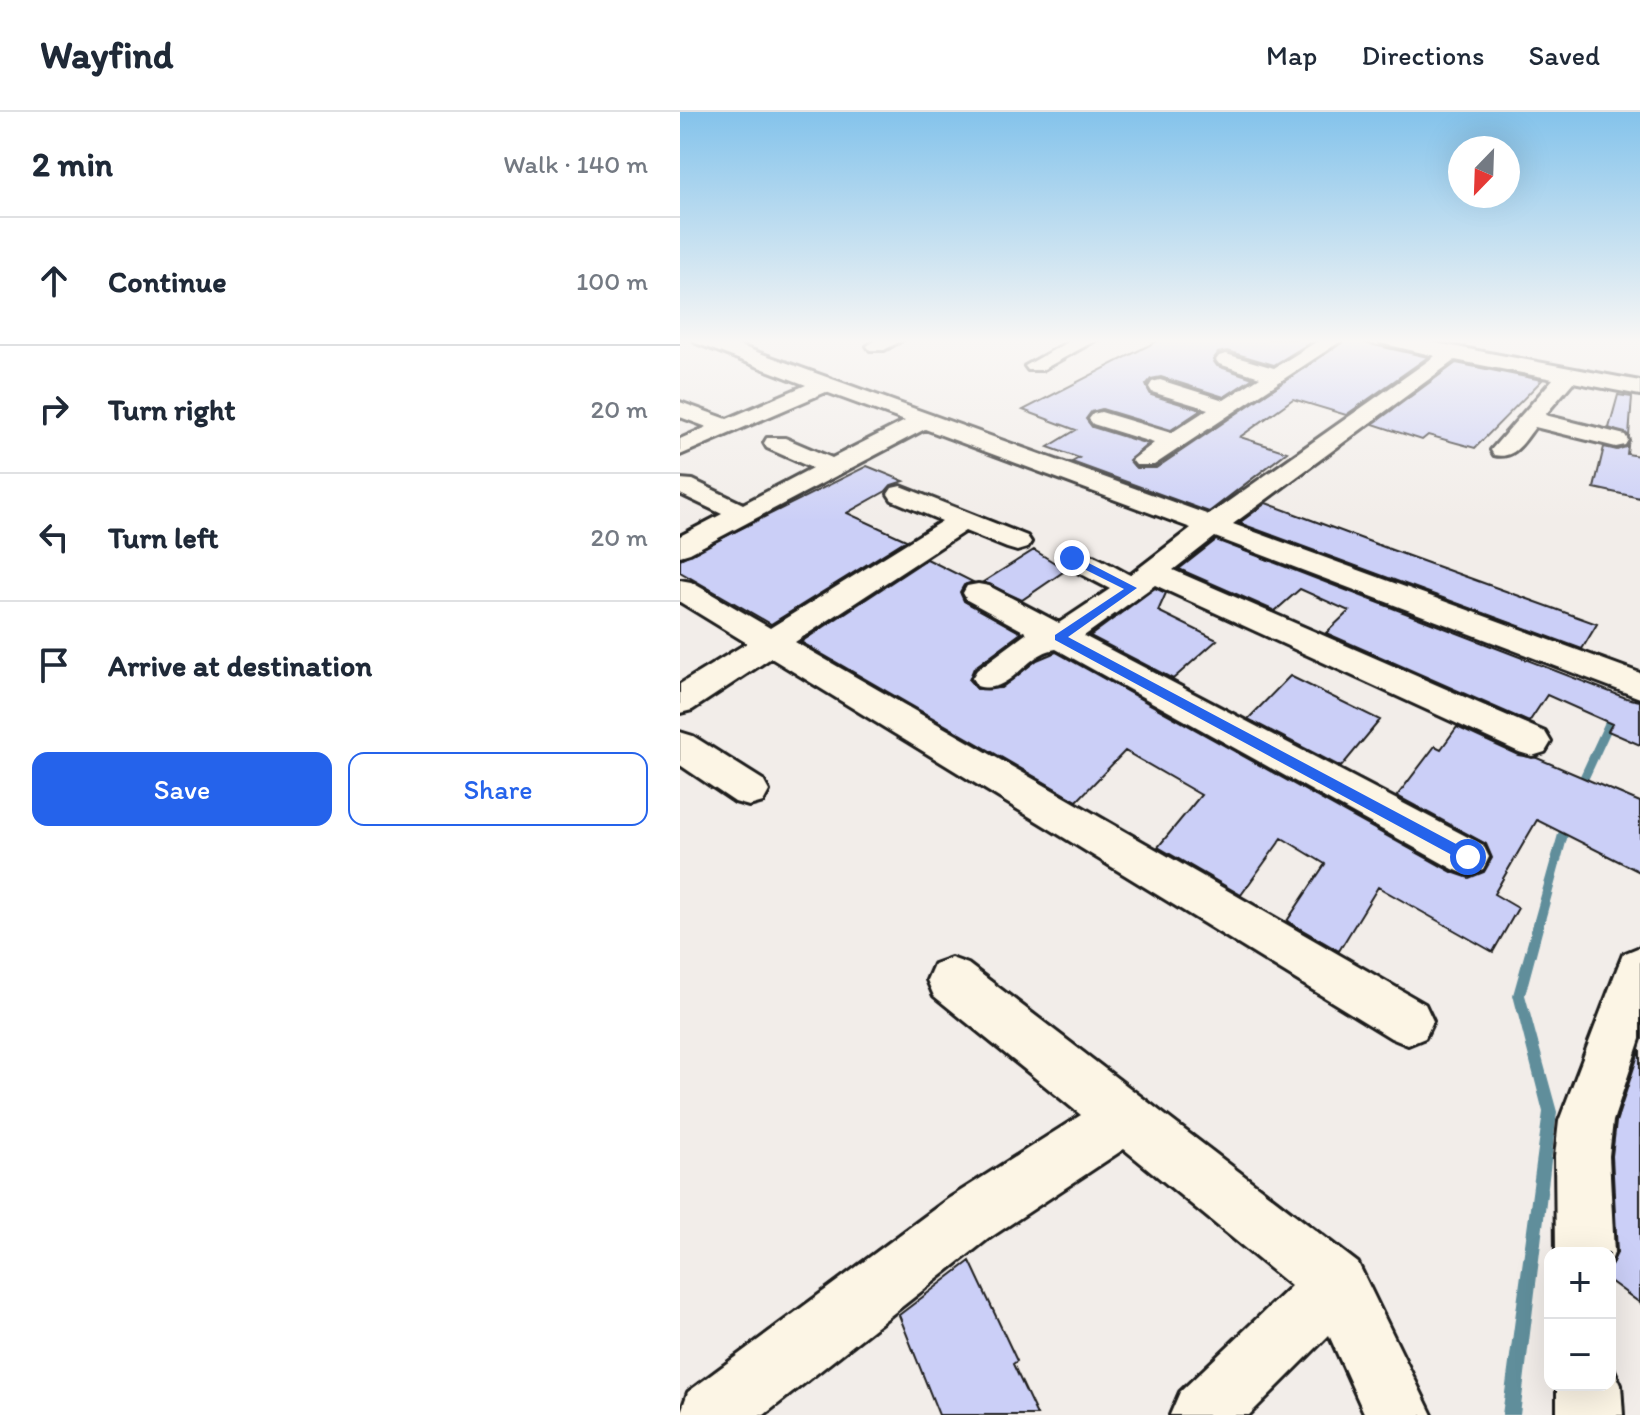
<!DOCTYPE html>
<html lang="en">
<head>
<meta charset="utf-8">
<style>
  :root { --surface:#fff; --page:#f2f2f3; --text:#1f2937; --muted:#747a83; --line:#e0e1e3; --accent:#2563eb }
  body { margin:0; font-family:Itim,sans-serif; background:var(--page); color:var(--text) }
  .controls { position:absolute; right:24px; bottom:24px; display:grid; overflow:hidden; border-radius:16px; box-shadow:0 8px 32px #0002 }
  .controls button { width:72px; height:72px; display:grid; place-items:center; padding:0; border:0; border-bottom:2px solid var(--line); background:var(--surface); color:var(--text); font:40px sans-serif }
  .compass { position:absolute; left:768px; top:24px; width:72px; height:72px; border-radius:50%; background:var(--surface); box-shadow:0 8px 32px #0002; rotate:203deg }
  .stop { position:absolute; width:24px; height:24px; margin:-18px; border:6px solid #2563eb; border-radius:50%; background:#fff }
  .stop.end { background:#2563eb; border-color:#fff; box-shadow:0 2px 8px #0008 }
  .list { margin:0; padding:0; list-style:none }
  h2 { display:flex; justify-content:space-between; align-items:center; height:104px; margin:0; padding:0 32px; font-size:34px }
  h2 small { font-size:26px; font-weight:400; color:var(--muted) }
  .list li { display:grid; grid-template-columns:52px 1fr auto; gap:24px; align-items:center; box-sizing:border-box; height:128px; padding:0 32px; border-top:2px solid var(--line) }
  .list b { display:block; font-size:30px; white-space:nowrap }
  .list em { font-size:26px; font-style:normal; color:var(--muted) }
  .actions { display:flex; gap:16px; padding:24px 32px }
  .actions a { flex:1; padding:18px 0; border:2px solid var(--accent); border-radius:16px; text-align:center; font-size:28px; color:var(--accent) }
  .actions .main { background:var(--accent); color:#fff }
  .icon { flex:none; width:44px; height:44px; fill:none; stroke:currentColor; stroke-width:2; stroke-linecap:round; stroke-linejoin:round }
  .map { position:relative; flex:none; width:960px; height:1303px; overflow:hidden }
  header { display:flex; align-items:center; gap:48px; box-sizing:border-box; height:112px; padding:0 40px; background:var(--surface); border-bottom:2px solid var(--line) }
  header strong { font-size:38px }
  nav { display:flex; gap:44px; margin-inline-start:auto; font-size:28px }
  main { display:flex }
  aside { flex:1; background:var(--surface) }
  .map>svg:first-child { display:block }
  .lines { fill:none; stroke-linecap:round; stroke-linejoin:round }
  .stream { fill:#618e9b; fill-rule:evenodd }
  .building { fill:#cbcff7; stroke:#1c1c1c; stroke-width:2 }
  .minor-casing { stroke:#1c1c1c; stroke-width:6 }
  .minor { fill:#fcf5e5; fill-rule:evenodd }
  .route { fill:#2563eb }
</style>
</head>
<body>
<header>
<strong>Wayfind</strong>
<nav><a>Map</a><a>Directions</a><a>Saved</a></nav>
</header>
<main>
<aside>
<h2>2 min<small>Walk · 140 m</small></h2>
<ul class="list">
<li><svg class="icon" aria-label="ahead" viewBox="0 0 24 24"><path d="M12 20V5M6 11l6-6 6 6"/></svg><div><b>Continue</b></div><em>100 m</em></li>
<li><svg class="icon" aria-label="right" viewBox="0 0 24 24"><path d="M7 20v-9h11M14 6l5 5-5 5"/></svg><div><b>Turn right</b></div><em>20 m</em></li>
<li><svg class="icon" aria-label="left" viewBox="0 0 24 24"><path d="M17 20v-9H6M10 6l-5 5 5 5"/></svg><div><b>Turn left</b></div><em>20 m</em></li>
<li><svg class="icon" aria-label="arrive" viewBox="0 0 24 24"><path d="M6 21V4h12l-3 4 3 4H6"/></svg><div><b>Arrive at destination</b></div></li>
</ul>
<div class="actions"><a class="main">Save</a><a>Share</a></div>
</aside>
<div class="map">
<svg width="960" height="1303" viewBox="0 0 960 1303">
  <rect width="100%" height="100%" fill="#f2ede9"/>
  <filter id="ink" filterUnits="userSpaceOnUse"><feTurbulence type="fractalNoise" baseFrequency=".0125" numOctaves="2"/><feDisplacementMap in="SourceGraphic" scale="16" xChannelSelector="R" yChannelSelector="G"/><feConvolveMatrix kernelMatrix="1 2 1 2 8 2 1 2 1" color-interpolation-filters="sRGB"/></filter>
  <g filter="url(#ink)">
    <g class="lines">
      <!-- stream -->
      <path class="stream" d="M 935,596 L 940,599 L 903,679 L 902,682 L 894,682 L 893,679 L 930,599 Z
        M 887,704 L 891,705 L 892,708 L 845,883 L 877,1000 L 840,1303 L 822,1303 L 863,1000 L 833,883 L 882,708 L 883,705 Z"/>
    </g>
    <!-- building -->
    <path class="building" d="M 481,227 L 636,227 L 594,253 L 547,239 L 538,241 L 533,248 L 537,254 L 573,266 L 544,285 L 481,265 L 471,267 L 466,273 L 471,283 L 521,298 L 491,318 L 422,297 L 411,300 L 406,307 L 412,315 L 468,332 L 449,348 L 456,356 L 476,356 L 667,227 L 748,245 L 666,303 L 613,287 L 560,325 L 607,340 L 529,400 L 392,350 L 399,346 L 368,335 L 396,318 L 343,298 Z
      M 776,251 L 862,268 L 795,336 L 748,323 L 742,328 L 693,312 Z
      M 938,283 L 952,285 L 949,324 L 929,316 Z
      M 948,334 L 947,342 L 960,344 L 960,386 L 914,376 L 924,335 L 937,338 Z
      M 187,354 L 224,369 L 211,373 L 206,379 L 167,401 L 226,428 L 91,512 L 0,460 L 0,447 Z
      M 586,391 L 712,438 L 917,512 L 902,537 L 559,411 Z
      M 536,428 L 946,586 L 960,589 L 960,633 L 928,619 L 932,612 L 867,583 L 849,610 L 646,521 L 669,499 L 620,477 L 595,499 L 499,457 Z
      M 354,438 L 386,458 L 342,488 L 303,470 Z
      M 247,447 L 293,470 L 284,473 L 280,480 L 284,489 L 341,521 L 294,556 L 289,568 L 297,577 L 321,576 L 357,548 L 376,540 L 772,760 L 789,766 L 804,760 L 812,746 L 806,732 L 717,684 L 755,634 L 761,637 L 777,615 L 838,643 L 857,646 L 960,690 L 960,760 L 857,708 L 814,782 L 838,796 L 813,840 L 698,775 L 659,839 L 607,809 L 645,752 L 602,726 L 561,783 L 478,735 L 521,683 L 445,639 L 397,689 L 121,530 Z
      M 475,476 L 486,481 L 478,499 L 537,528 L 493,567 L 410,524 Z
      M 610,564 L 700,608 L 661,655 L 568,607 Z
      M 960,937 L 960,1191 L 930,1169 L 930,1155 L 937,1141 L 932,1044 L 936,1010 Z
      M 290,1149 L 337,1249 L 333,1252 L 357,1303 L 259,1303 L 219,1203 Z"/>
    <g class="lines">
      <!-- minor casing -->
      <g class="minor-casing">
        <path id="minor" d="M 13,227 L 41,227 L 529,403 L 755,244 L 701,231 L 698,227 L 734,227 L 960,269 L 960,283 L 893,270 L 865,303 L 945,323 L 948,328 L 945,333 L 936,335 L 855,315 C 844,329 835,348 814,343 L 811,338 L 873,267 L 775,248 L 553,412 L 960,561 L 960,586 L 535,425 L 493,458 L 865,620 L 871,630 L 865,640 L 852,644 L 839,640 L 475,473 L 404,524 L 803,733 L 809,745 L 803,757 L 788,763 L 773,757 L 376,537 C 345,541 331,584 297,574 L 292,566 L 297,558 L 347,521 L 287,488 L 283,481 L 287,474 L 298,472 L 309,474 L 379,511 L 430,477 L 382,452 L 377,446 L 382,440 C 405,434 429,453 450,463 L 511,416 L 245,317 L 10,441 L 0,444 L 0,424 L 42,402 L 0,382 L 0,367 L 13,368 L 63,392 L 132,356 L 87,336 L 84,331 L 87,326 L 105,326 L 152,346 L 225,309 L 146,280 L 0,343 L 0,327 L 27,315 L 0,305 L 0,290 L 47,307 L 126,273 L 16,231 Z
          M 197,227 L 224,227 L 204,238 L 190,238 L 187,234 Z
          M 393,227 L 418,227 L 362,258 L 348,258 L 345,254 Z
          M 641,227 L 664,227 L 474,353 L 456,353 L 452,348 L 474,331 L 413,312 L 409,307 L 413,302 L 421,300 L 491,321 L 528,297 L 472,280 L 469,275 L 472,270 L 480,268 L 544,288 L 580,265 L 539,252 L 536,248 L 539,244 L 546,242 L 594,256 Z
          M 221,374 L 347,424 L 351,430 L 347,436 L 337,439 L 327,436 L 285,419 L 115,530 L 745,892 L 753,909 L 745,926 L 728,933 L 711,926 L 91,546 L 12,598 L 0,601 L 0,572 L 67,531 L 0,490 L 0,468 L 11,470 L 90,516 L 262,409 L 212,388 L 208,382 L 212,376 Z
          M 0,620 L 13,624 L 83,668 L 89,679 L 83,690 L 69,694 L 55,690 L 0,653 Z
          M 960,835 L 960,927 L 933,1009 L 929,1044 L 934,1141 L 930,1152 L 930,1141 L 876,1141 L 875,1044 L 879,1009 L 937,857 L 943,842 Z
          M 271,846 L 288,852 L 678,1151 L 752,1303 L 685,1303 L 649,1223 L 569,1303 L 490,1303 L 500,1280 L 611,1174 L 444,1037 L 308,1127 L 84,1303 L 0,1303 L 8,1280 L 268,1087 L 401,1003 L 254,884 L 247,868 L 254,852 Z
          M 930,1249 L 941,1273 L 943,1303 L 877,1303 L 877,1273 L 930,1273 Z"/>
      </g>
      <!-- minor -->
      <use href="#minor" class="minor"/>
    </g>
  </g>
  <!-- sky -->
  <linearGradient id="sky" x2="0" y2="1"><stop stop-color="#84c3eb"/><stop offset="0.56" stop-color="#f9f7f5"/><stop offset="1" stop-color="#f9f7f5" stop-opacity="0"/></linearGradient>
  <rect width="960" height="409" fill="url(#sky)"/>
  <!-- route -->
  <path class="route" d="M 388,444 L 395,444 L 457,476 L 388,525 L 793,741 L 793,749 L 783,749 L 375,528 L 375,523 L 444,477 L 388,449 Z"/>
</svg>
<div class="controls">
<button>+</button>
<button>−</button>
</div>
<svg class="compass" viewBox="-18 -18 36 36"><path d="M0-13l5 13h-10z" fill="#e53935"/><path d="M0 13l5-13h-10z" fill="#747a83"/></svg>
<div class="stop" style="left:788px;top:745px"></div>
<div class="stop end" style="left:392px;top:446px"></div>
</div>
</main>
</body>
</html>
